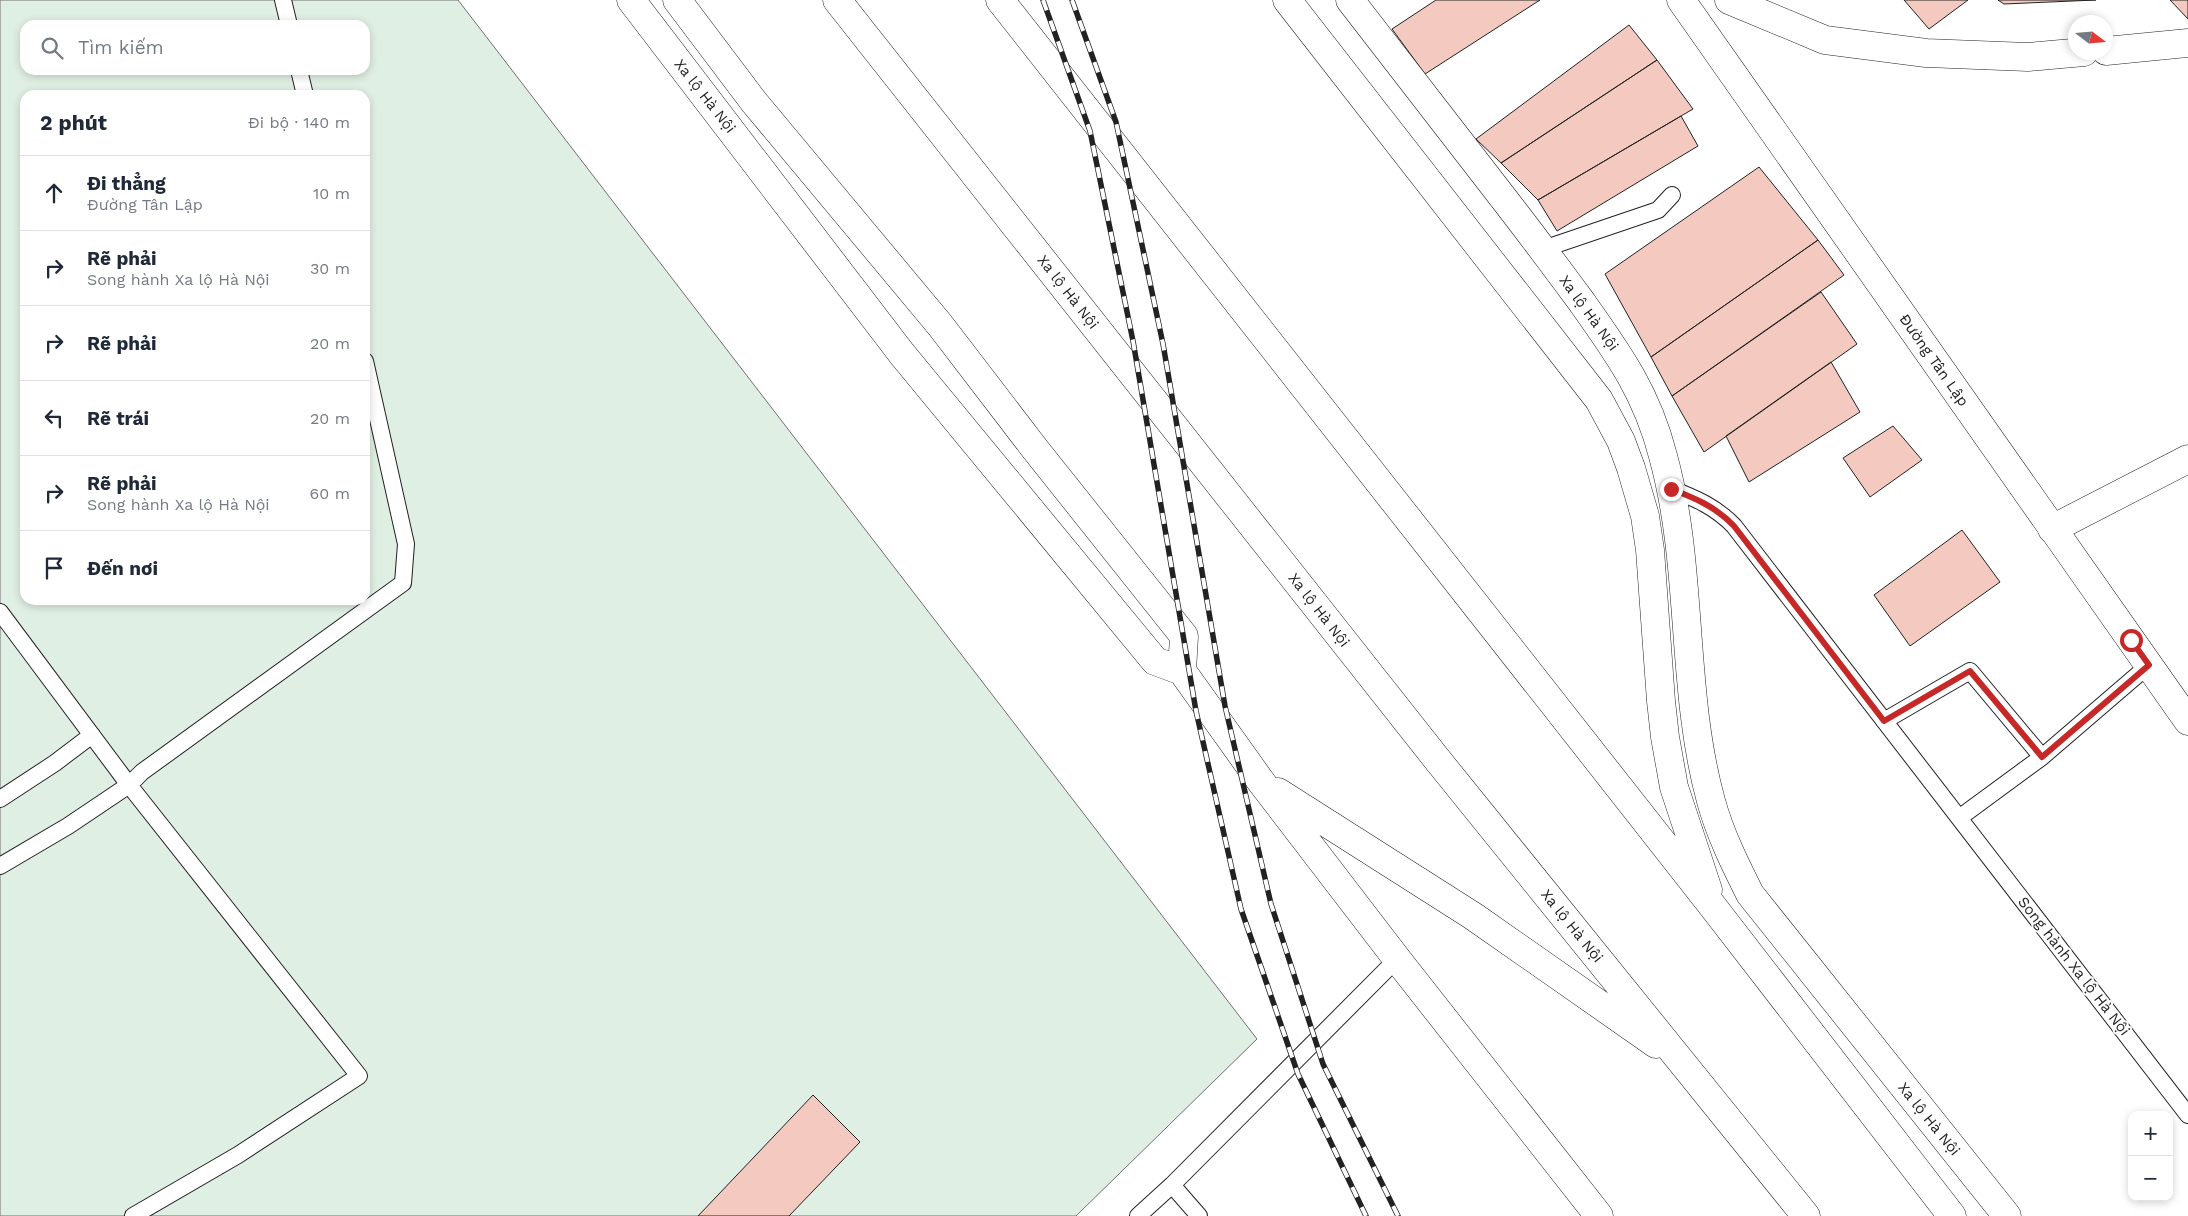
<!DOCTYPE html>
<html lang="vi">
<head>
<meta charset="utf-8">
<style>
  :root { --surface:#fff; --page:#f6f6f7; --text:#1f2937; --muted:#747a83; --line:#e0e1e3 }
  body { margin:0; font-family:"Work Sans",sans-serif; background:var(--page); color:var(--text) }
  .controls { position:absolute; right:15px; bottom:15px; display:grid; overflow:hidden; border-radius:10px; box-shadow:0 2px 8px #0003 }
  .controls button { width:45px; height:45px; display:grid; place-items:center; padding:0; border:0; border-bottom:1px solid var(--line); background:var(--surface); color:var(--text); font:25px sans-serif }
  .compass { position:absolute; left:2068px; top:15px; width:45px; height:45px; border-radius:50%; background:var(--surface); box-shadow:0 2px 8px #0003; rotate:106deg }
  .stop { position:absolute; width:15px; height:15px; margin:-11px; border:4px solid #c62828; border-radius:50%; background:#fff }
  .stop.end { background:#c62828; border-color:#fff; box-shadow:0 1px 5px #0008 }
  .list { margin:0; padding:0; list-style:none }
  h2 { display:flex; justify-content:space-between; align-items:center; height:65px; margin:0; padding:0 20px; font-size:21px }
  h2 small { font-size:16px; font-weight:400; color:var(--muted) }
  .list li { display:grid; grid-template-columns:32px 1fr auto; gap:15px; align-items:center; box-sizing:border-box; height:75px; padding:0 20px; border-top:1px solid var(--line) }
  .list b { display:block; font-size:19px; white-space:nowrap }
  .list p { margin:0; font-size:16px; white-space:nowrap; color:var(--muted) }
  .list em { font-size:16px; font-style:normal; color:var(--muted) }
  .icon { flex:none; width:28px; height:28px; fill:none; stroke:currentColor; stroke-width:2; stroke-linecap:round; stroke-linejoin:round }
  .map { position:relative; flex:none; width:2188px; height:1216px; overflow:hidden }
  .search { position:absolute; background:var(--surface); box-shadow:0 2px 8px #0003; left:20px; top:20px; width:350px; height:55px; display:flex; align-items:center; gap:12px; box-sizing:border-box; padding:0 18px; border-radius:15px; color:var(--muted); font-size:19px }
  .panel { position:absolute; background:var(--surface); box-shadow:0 2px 8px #0003; left:20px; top:90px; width:350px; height:515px; border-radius:15px }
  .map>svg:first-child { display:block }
  .green { fill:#e0efe3; stroke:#6f6f6f; fill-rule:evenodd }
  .building { fill:#f3c9c0; stroke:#222 }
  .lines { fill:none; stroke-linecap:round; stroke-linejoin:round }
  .service-casing { stroke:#222; stroke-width:18 }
  .minor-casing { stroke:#222; stroke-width:29 }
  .tertiary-casing { stroke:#222; stroke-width:29 }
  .trunk-casing { stroke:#222; stroke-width:29 }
  .service { stroke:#fff; stroke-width:16 }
  .minor { stroke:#fff; stroke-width:28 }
  .tertiary { stroke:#fff; stroke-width:28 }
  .trunk { stroke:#fff; stroke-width:28 }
  .rail-casing { stroke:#222; stroke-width:5.5 }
  .rail { stroke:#fff; stroke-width:4; stroke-dasharray:11; stroke-linecap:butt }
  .route { stroke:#c62828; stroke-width:6 }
  .labels { text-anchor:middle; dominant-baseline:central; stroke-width:4; stroke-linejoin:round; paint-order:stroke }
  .street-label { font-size:15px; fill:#222; stroke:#fff }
</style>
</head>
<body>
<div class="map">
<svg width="2188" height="1216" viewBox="0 0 2188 1216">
  <rect width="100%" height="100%" fill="#fff"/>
  <!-- green -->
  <path class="green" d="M 0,0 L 458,0 L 1257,1039 L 1076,1216 L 0,1216 ZM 25,25 L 365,25 L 365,70 L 25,70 ZM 25,95 L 365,95 L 365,600 L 25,600 Z"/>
  <!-- building -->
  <path class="building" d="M 1436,0 L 1540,0 L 1425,74 L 1392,29 Z
    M 1904,0 L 1968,0 L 1929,29 Z
    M 1998,0 L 2096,0 L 2004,4 Z
    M 2170,0 L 2188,0 L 2188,19 Z
    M 1629,25 L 1657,60 L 1501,163 L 1476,139 Z
    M 1657,60 L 1693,109 L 1538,200 L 1501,163 Z
    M 1681,116 L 1698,146 L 1557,231 L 1538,200 Z
    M 1759,167 L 1818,240 L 1651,357 L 1605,274 Z
    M 1818,240 L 1844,275 L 1672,396 L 1651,357 Z
    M 1821,292 L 1857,344 L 1704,452 L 1672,396 Z
    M 1831,362 L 1860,412 L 1749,482 L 1726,436 Z
    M 1893,426 L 1922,460 L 1870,497 L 1843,458 Z
    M 1962,530 L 2000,582 L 1910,646 L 1874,595 Z
    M 813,1095 L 860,1142 L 789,1216 L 698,1216 Z"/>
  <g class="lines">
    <!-- service casing -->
    <g class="service-casing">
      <path id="service" d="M 283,0 L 289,25
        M 299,70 L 305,95
        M 1543,249 L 1658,210 L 1672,195
        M 1671,489 C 1695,498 1716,507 1734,526 L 2188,1115
        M 0,612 L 129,785 L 359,1076 L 238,1155 L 133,1216
        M 1884,721 L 1970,671 L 2042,757
        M 0,799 L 55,763 L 92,735
        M 1959,818 L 2042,757 L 2149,665
        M 0,866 L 68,826 L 129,785 L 142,772 L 403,583 L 406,544 L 365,361
        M 1172,1185 L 1199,1216
        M 1138,1216 L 1172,1185 L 1397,959"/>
    </g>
    <!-- minor casing -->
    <g class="minor-casing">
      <path id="minor" d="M 1729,0 L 1825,40 L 1926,53 L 2028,57 L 2084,52
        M 2106,51 L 2188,43
        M 2052,529 L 2188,459"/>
    </g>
    <!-- tertiary casing -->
    <g class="tertiary-casing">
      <path id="tertiary" d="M 1681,0 L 2188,721"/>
    </g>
    <!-- trunk casing -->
    <g class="trunk-casing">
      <path id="trunk" d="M 631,0 L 902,354 L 1155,661 L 1182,671 L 1262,783 L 1397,959 L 1599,1216
        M 677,0 L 754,102 L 940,325 L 1035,449 L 1184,636 L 1182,671
        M 837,0 L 1436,758 L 1806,1216
        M 1000,0 L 1714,908 L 1952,1216
        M 1287,0 L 1599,400 L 1621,441 L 1631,468 L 1645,516 L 1650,550 L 1661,701 L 1665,737 L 1674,787 L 1708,890
        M 1350,0 C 1404,69 1457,139 1511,208 C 1535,239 1558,270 1581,301 C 1618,353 1647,393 1663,456 C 1694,568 1680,689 1711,801 C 1720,834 1735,864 1750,894 L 2007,1216
        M 1278,792 L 1473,916 L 1656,1044"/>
    </g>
    <!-- service -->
    <use href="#service" class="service"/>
    <!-- minor -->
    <use href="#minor" class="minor"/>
    <!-- tertiary -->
    <use href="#tertiary" class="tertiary"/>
    <!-- trunk -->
    <use href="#trunk" class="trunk"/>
    <!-- rail casing -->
    <g class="rail-casing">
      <path id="rail" d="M 1043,0 L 1090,131 L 1133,341 L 1196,711 L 1241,909 L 1298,1074 L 1366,1216
        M 1072,0 L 1116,122 L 1163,344 L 1225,706 L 1271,904 L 1323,1064 L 1398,1216"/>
    </g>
    <!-- rail -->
    <use href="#rail" class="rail"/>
  </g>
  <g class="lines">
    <!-- route -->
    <path class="route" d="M 1671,489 C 1695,498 1716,507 1734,526 L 1884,721 L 1970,671 L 2042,757 L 2149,665 L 2131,640"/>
  </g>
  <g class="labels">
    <!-- street labels -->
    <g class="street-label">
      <text transform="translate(705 96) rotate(52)">Xa lộ Hà Nội</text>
      <text transform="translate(1068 292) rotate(52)">Xa lộ Hà Nội</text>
      <text transform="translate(1589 313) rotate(54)">Xa lộ Hà Nội</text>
      <text transform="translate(1934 360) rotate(55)">Đường Tân Lập</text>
      <text transform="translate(1319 610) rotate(52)">Xa lộ Hà Nội</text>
      <text transform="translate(1572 926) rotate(51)">Xa lộ Hà Nội</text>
      <text transform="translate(2074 966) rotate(52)">Song hành Xa lộ Hà Nội</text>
      <text transform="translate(1929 1119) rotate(51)">Xa lộ Hà Nội</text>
    </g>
  </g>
</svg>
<div class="controls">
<button>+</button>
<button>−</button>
</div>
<svg class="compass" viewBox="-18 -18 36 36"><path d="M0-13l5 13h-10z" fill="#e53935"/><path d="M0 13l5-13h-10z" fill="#747a83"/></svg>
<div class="stop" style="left:2131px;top:640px"></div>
<div class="stop end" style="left:1671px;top:489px"></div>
<div class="search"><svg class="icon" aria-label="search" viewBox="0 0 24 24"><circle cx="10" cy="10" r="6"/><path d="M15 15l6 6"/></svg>Tìm kiếm</div>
<section class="panel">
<h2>2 phút<small>Đi bộ · 140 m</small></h2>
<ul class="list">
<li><svg class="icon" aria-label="ahead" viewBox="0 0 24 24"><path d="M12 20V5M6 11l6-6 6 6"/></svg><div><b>Đi thẳng</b><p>Đường Tân Lập</p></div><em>10 m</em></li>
<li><svg class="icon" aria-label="right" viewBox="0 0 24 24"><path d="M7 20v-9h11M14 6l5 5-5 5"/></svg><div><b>Rẽ phải</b><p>Song hành Xa lộ Hà Nội</p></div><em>30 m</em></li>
<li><svg class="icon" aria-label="right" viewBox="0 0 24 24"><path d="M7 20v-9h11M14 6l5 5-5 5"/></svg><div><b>Rẽ phải</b></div><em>20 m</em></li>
<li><svg class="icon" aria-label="left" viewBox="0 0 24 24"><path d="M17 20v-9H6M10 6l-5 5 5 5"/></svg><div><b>Rẽ trái</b></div><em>20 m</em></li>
<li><svg class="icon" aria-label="right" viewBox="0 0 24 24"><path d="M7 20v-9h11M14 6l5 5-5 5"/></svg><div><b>Rẽ phải</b><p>Song hành Xa lộ Hà Nội</p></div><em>60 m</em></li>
<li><svg class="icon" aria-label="arrive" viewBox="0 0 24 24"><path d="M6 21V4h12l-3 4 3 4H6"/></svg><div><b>Đến nơi</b></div></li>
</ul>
</section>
</div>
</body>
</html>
